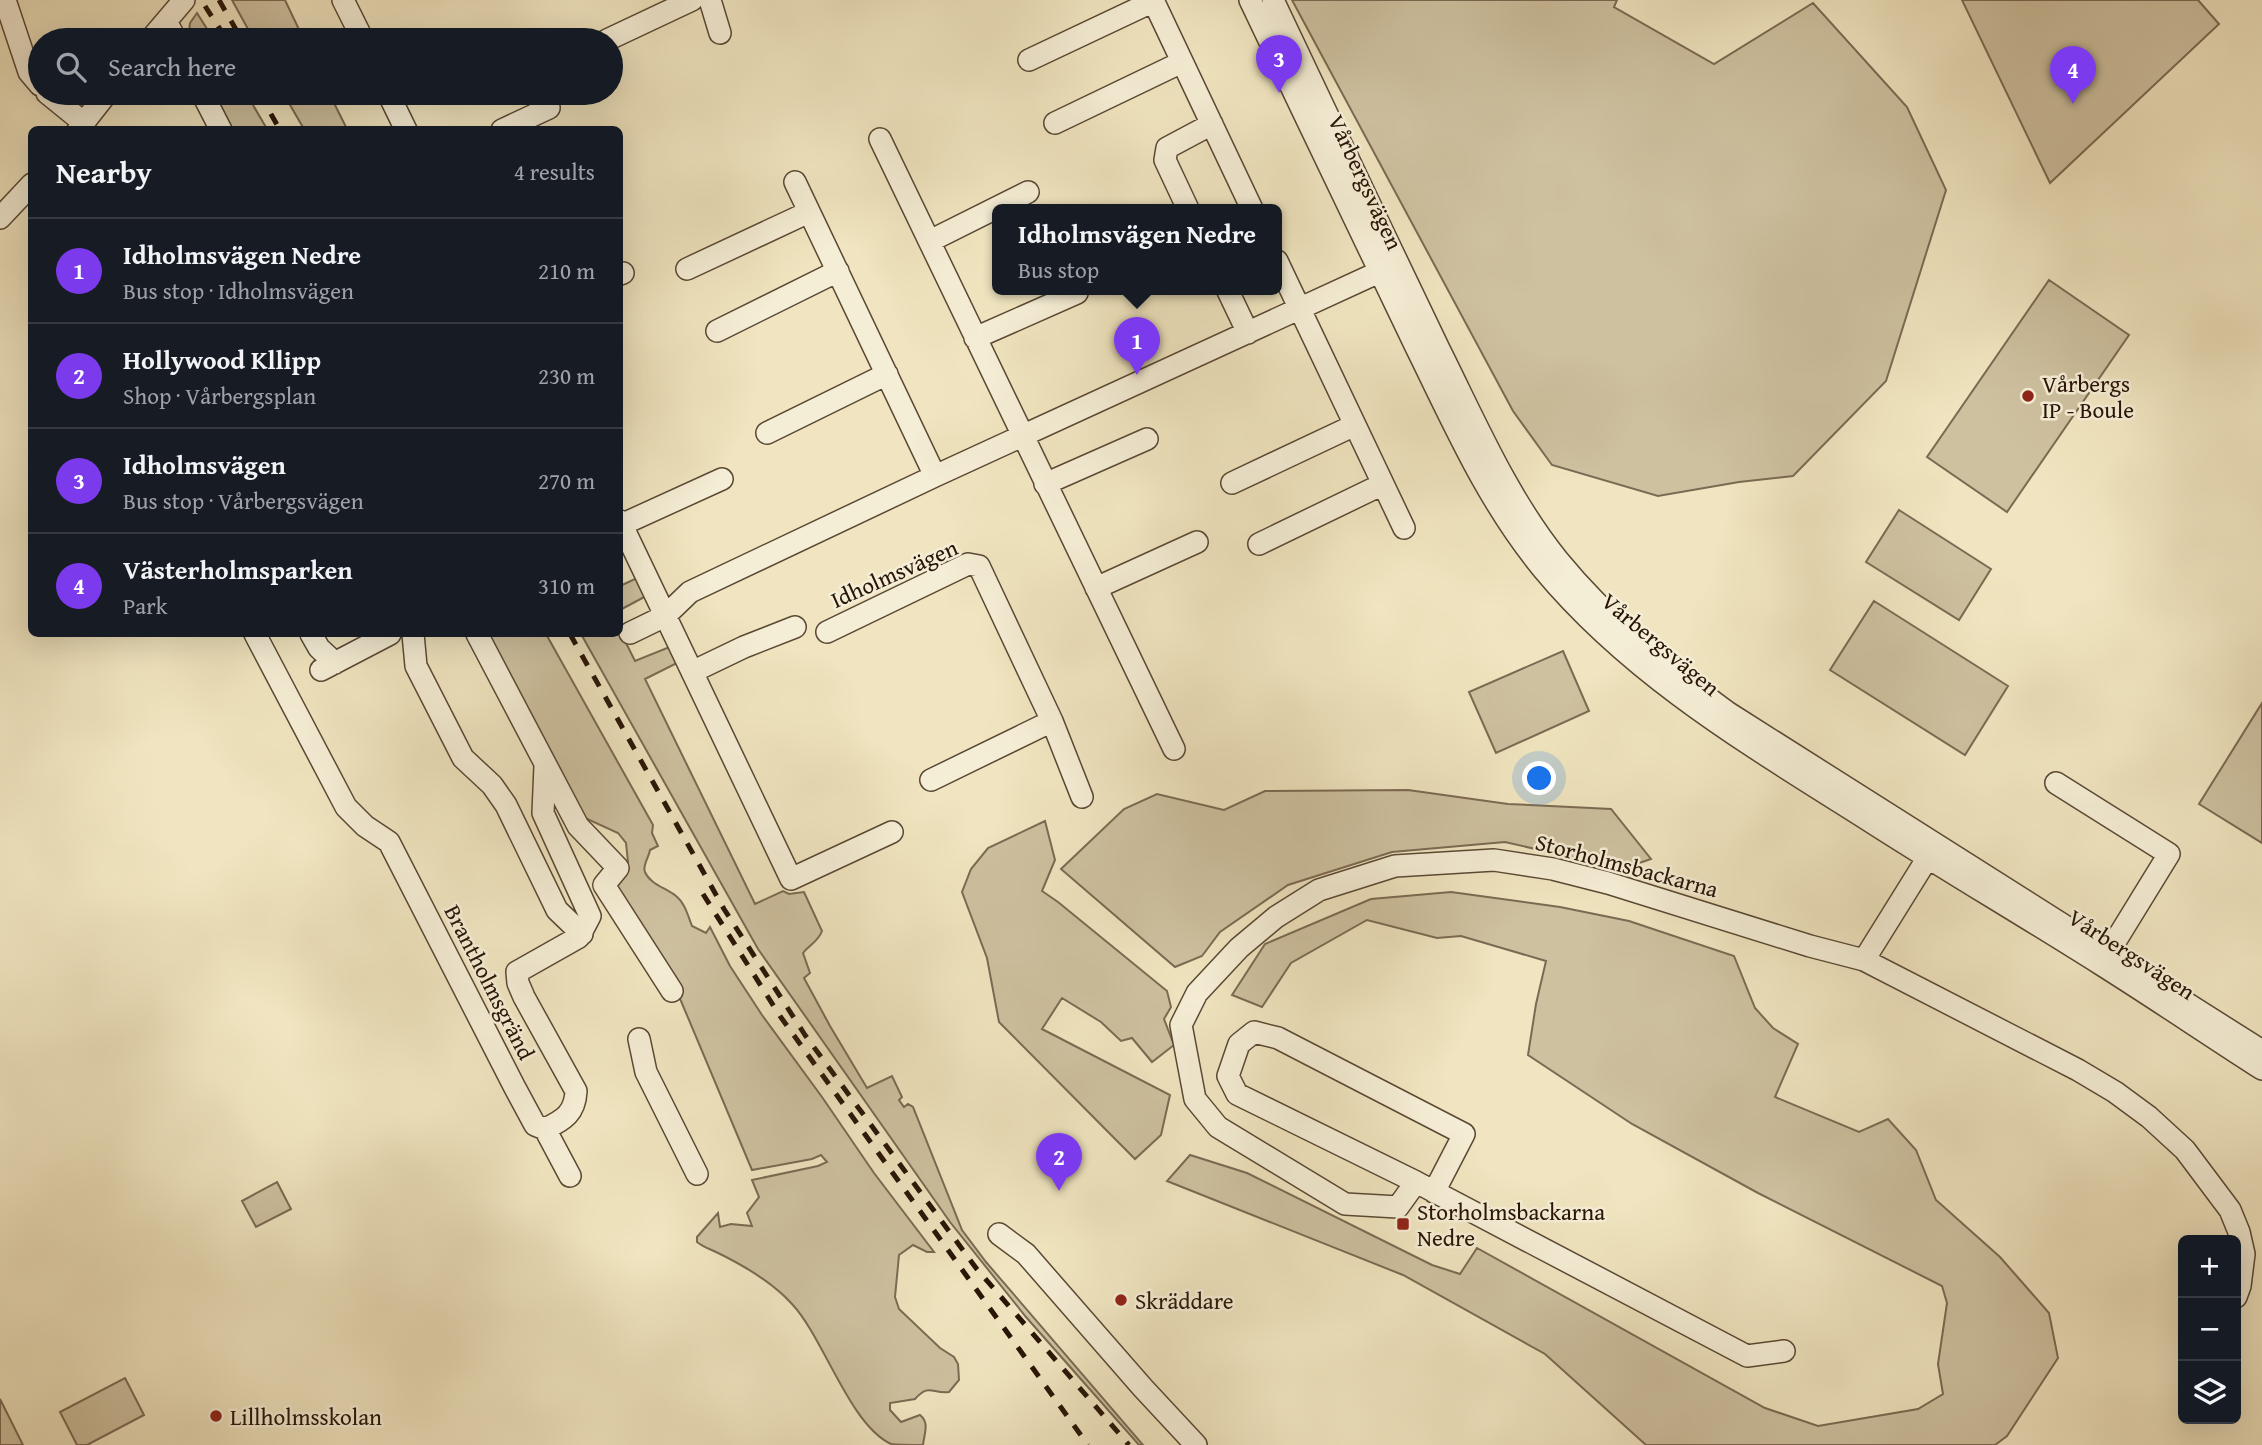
<!DOCTYPE html>
<html lang="en">
<head>
<meta charset="utf-8">
<style>
  :root { --surface:#171b24; --page:#242831; --text:#f1f3f6; --muted:#9ea1a6; --line:#363941; --accent:#7c3aed }
  body { margin:0; font-family:"Gentium Book Plus",serif; background:var(--page); color:var(--text) }
  .controls { position:absolute; right:21px; bottom:21px; display:grid; overflow:hidden; border-radius:10px; box-shadow:0 7px 28px #0002 }
  .controls button { width:63px; height:63px; display:grid; place-items:center; padding:0; border:0; border-bottom:2px solid var(--line); background:var(--surface); color:var(--text); font:35px sans-serif }
  .you { position:absolute; left:1540px; top:779px; width:24px; height:24px; margin:-18px; border:5px solid #fff; border-radius:50%; background:#1a73e8; box-shadow:0 0 0 10px #1a73e833 }
  .badge { display:grid; place-items:center; width:46px; height:46px; border-radius:50%; background:var(--accent); color:#fff; font-size:23px; font-weight:700 }
  .pin { position:absolute; translate:-50% -58px; filter:drop-shadow(0 2px 4px #0008) }
  .pin::after { content:''; position:absolute; top:37px; width:24px; height:21px; background:inherit; clip-path:polygon(0 0,100% 0,50% 100%) }
  .popup { position:absolute; left:992px; top:204px; width:290px; height:91px; box-sizing:border-box; display:grid; place-content:center; border-radius:10px; background:var(--surface); filter:drop-shadow(0 2px 5px #0005); font-size:23px; white-space:nowrap; color:var(--muted) }
  .popup b { font-size:26px; color:var(--text) }
  .popup::after { content:''; position:absolute; left:50%; top:100%; margin-left:-14px; border:14px solid transparent; border-top-color:var(--surface) }
  .list { margin:0; padding:0; list-style:none }
  h2 { display:flex; justify-content:space-between; align-items:center; height:91px; margin:0; padding:0 28px; font-size:30px }
  h2 small { font-size:23px; font-weight:400; color:var(--muted) }
  .list li { display:grid; grid-template-columns:46px 1fr auto; gap:21px; align-items:center; box-sizing:border-box; height:105px; padding:0 28px; border-top:2px solid var(--line) }
  .list b { display:block; font-size:26px; white-space:nowrap }
  .list p { margin:0; font-size:23px; white-space:nowrap; color:var(--muted) }
  .list em { font-size:23px; font-style:normal; color:var(--muted) }
  .icon { flex:none; width:38px; height:38px; fill:none; stroke:currentColor; stroke-width:2; stroke-linecap:round; stroke-linejoin:round }
  .map { position:relative; flex:none; width:2262px; height:1445px; overflow:hidden }
  .search { position:absolute; background:var(--surface); box-shadow:0 7px 28px #0002; left:28px; top:28px; width:595px; height:77px; display:flex; align-items:center; gap:18px; box-sizing:border-box; padding:0 24px; border-radius:38px; color:var(--muted); font-size:26px }
  .panel { position:absolute; background:var(--surface); box-shadow:0 7px 28px #0002; left:28px; top:126px; width:595px; height:511px; border-radius:10px }
  .map>svg:first-child { display:block }
  .green { fill:#cec1a0; stroke:#7b6a53; stroke-width:2 }
  .lines { fill:none; stroke-linecap:round; stroke-linejoin:round }
  .minor-casing { stroke:#5a4834; stroke-width:24 }
  .minor { stroke:#f5eed6; stroke-width:21 }
  .rail { stroke:#281406; stroke-width:5; stroke-dasharray:12 12; stroke-linecap:butt }
  .poi-dot { fill:#8f2418; stroke:#f5eed6; stroke-width:2.5 }
  .labels { text-anchor:middle; dominant-baseline:central; stroke-width:5; stroke-linejoin:round; paint-order:stroke }
  .street-label { font-size:23px; fill:#281406; stroke:#f5eed6 }
  .poi-label { font-size:23px; fill:#281406; stroke:#f5eed6; text-anchor:start }
</style>
</head>
<body>
<div class="map">
<svg width="2262" height="1445" viewBox="0 0 2262 1445">
  <rect width="100%" height="100%" fill="#f0e5c0"/>
  <filter id="stains"><feTurbulence type="fractalNoise" baseFrequency=".00286" numOctaves="4"/><feColorMatrix values="0 0 0 0 .2 0 0 0 0 .09 0 0 0 0 .02 0 0 0 .5 -.17"/></filter>
  <radialGradient id="worn" r=".72"><stop offset=".6" stop-color="#630" stop-opacity="0"/><stop offset="1" stop-color="#630" stop-opacity=".3"/></radialGradient>
  <!-- green -->
  <path class="green" d="M 232,0 L 285,0 L 304,40 L 254,40 Z
    M 1292,0 L 1617,0 L 1614,7 L 1714,64 L 1813,3 L 1907,107 L 1946,190 L 1886,381 L 1793,476 L 1739,482 L 1658,496 L 1552,465 L 1513,411 Z
    M 1962,0 L 2198,0 L 2219,24 L 2050,183 Z
    M 197,13 L 214,40 L 188,40 L 190,23 Z
    M 214,93 L 246,93 L 267,129 L 232,129 Z
    M 283,93 L 329,93 L 347,129 L 304,129 Z
    M 2049,280 L 2129,335 L 2007,512 L 1927,457 Z
    M 1899,510 L 1991,569 L 1959,620 L 1866,562 Z
    M 639,577 L 648,595 L 620,610 L 620,586 Z
    M 1874,601 L 2008,686 L 1965,755 L 1830,670 Z
    M 620,631 L 635,661 L 672,646 L 679,662 L 645,679 L 755,904 L 783,891 L 789,894 L 804,892 L 822,931 C 818,942 810,944 803,953 L 810,973 L 804,978 L 830,1026 L 867,1088 L 892,1076 L 902,1097 L 899,1100 L 904,1107 L 908,1104 L 913,1107 L 962,1230 L 986,1262 L 1143,1445 L 1139,1445 L 1026,1317 L 950,1222 L 758,949 L 581,634 L 620,634 Z
    M 488,634 L 546,634 L 653,825 L 652,833 L 658,846 L 650,850 C 649,857 642,866 645,872 C 650,884 666,888 676,896 C 685,903 688,916 692,926 L 706,933 L 710,927 L 730,966 L 762,1015 L 822,1097 L 874,1173 L 934,1252 L 927,1252 L 913,1245 L 899,1255 L 895,1297 L 899,1309 L 940,1348 L 954,1357 L 958,1364 L 959,1380 L 949,1392 C 932,1394 929,1383 915,1399 L 890,1403 L 890,1410 L 901,1422 L 920,1415 C 930,1423 924,1434 923,1445 C 913,1445 899,1445 891,1444 C 849,1424 824,1338 792,1304 C 772,1282 743,1265 716,1252 C 710,1249 703,1247 697,1242 L 697,1237 L 718,1213 L 720,1227 L 731,1224 L 752,1226 L 747,1213 L 759,1197 L 752,1180 L 818,1166 L 827,1162 L 821,1155 L 812,1159 L 752,1170 L 681,1001 L 615,889 L 628,862 L 626,843 L 618,833 L 585,818 Z
    M 1563,651 L 1589,711 L 1496,753 L 1469,692 Z
    M 2262,703 L 2262,843 L 2199,804 Z
    M 1408,790 L 1508,804 L 1611,809 L 1651,859 L 1622,869 L 1505,842 L 1392,852 L 1288,885 L 1220,932 L 1202,956 L 1175,967 L 1061,869 L 1124,809 L 1157,794 L 1224,810 L 1265,791 Z
    M 1045,821 L 1055,860 L 1042,891 L 1058,902 L 1167,991 L 1171,1007 L 1164,1019 L 1174,1045 L 1152,1062 L 1132,1038 L 1121,1041 L 1101,1022 L 1062,998 L 1042,1029 L 1170,1095 L 1161,1135 L 1135,1159 L 999,1022 L 987,958 L 962,892 L 971,869 L 988,848 Z
    M 1451,892 L 1560,907 L 1629,921 L 1734,956 L 1755,1008 L 1773,1028 L 1798,1044 L 1775,1097 L 1859,1132 L 1888,1119 L 1916,1150 L 1936,1200 L 2000,1257 L 2049,1313 L 2058,1358 L 2007,1436 L 1995,1445 L 1646,1445 L 1545,1354 L 1403,1275 L 1167,1181 L 1190,1155 L 1247,1173 L 1432,1265 L 1460,1274 L 1477,1248 L 1765,1408 L 1818,1426 L 1918,1409 L 1943,1394 L 1938,1364 L 1947,1303 L 1942,1286 L 1758,1193 L 1632,1124 L 1528,1055 L 1536,1004 L 1546,961 L 1461,936 L 1437,938 L 1367,920 L 1291,963 L 1262,1007 L 1232,995 L 1265,944 L 1371,899 Z
    M 277,1182 L 291,1209 L 256,1227 L 242,1201 Z
    M 125,1378 L 144,1415 L 87,1445 L 77,1445 L 60,1412 Z
    M 0,1399 L 23,1445 L 0,1445 Z"/>
  <g class="lines">
    <!-- minor casing -->
    <g class="minor-casing">
      <path id="minor" d="M 5,0 L 29,72 L 40,85
        M 343,0 L 363,40
        M 710,0 L 720,33
        M 1153,0 L 1252,209
        M 1250,0 C 1305,115 1359,230 1415,345 C 1454,424 1487,501 1543,569 C 1631,675 1748,744 1862,816 C 1941,867 2023,915 2102,965 C 2156,999 2209,1035 2262,1069
        M 1273,0 C 1328,116 1383,233 1439,349 C 1475,421 1507,497 1558,560 C 1607,620 1666,667 1727,712 L 2262,1051
        M 166,21 L 176,40
        M 150,40 L 184,0
        M 607,40 L 692,0
        M 1029,60 L 1154,1
        M 47,93 L 84,123
        M 202,93 L 221,130
        M 388,93 L 406,130
        M 1055,123 L 1182,62
        M 78,130 L 107,93
        M 502,130 L 549,108
        M 880,139 L 1174,749
        M 795,182 L 935,476
        M 1188,209 L 1165,160 L 1167,148 L 1212,124
        M 0,218 L 32,184
        M 930,241 L 1028,192
        M 1277,261 L 1404,528
        M 687,269 L 809,212
        M 620,274 L 623,273
        M 1227,289 L 1248,333
        M 717,331 L 838,271
        M 975,338 L 1077,293
        M 767,433 L 887,374
        M 1232,483 L 1355,425
        M 1045,484 L 1147,439
        M 620,521 L 791,879 L 892,832
        M 621,525 L 722,479
        M 1259,544 L 1383,484
        M 1096,588 L 1197,542
        M 827,632 L 968,564 L 979,566 L 1052,721 L 1082,797
        M 630,633 L 665,616 L 690,592 L 935,476 L 1390,267
        M 255,634 L 346,807 L 365,826 L 389,842 L 514,1086 L 535,1125 L 545,1129 C 564,1120 575,1113 576,1091 L 524,997 L 518,983 L 517,972 L 579,937 L 590,916 L 543,813 L 545,766
        M 311,634 L 319,648 L 335,663
        M 413,634 L 416,666 L 463,758 L 492,785 L 506,805 L 557,910 L 582,934
        M 477,634 L 578,826 L 618,868 L 604,885 L 672,991
        M 321,670 L 390,634
        M 692,672 L 744,647 L 795,627
        M 931,780 L 1052,721
        M 2056,783 L 2169,854 L 2102,963
        M 1864,960 L 1935,846
        M 639,1039 L 646,1072 L 697,1174
        M 545,1129 L 570,1176
        M 1416,1182 L 1398,1207 L 1345,1204 L 1218,1127 L 1195,1099 L 1181,1025 L 1197,993 L 1239,948 L 1276,917 L 1319,890 L 1395,866 L 1494,860 L 1553,869 L 1608,883 L 1810,946 L 1864,960 L 2078,1070 L 2115,1092 L 2149,1117 L 2185,1150 L 2230,1210 L 2239,1232 L 2244,1254 L 2240,1286 L 2236,1297
        M 1434,1192 L 1464,1134 L 1278,1038 L 1254,1032 L 1239,1044 L 1228,1076 L 1237,1094 L 1416,1182 C 1526,1241 1637,1298 1747,1356 L 1784,1351
        M 999,1234 L 1026,1254 L 1143,1388 L 1196,1445"/>
    </g>
    <!-- minor -->
    <use href="#minor" class="minor"/>
    <!-- rail -->
    <path class="rail" d="M 219,0 L 242,40
      M 205,6 L 227,40
      M 259,93 L 280,130
      M 570,634 L 724,909 L 805,1035 L 976,1268 L 1129,1445
      M 703,894 L 780,1016 L 1088,1445"/>
  </g>
  <!-- markers -->
  <g class="poi-dot">
    <circle cx="2028" cy="396" r="7"/>
    <rect x="1396" y="1217" width="14" height="14" rx="3.5"/>
    <circle cx="1121" cy="1300" r="7"/>
    <circle cx="216" cy="1416" r="7"/>
  </g>
  <g class="labels">
    <!-- street labels -->
    <g class="street-label">
      <text transform="translate(1366 182) rotate(65)">Vårbergsvägen</text>
      <text transform="translate(894 573) rotate(-24)">Idholmsvägen</text>
      <text transform="translate(1661 644) rotate(40)">Vårbergsvägen</text>
      <text transform="translate(1627 865) rotate(15)">Storholmsbackarna</text>
      <text transform="translate(2132 954) rotate(33)">Vårbergsvägen</text>
      <text transform="translate(490 982) rotate(63)">Brantholmsgränd</text>
    </g>
    <!-- poi labels -->
    <g class="poi-label">
      <text x="2042" y="383">Vårbergs<tspan x="2042" dy="26">IP - Boule</tspan></text>
      <text x="1417" y="1211">Storholmsbackarna<tspan x="1417" dy="26">Nedre</tspan></text>
      <text x="1135" y="1300">Skräddare</text>
      <text x="230" y="1416">Lillholmsskolan</text>
    </g>
  </g>
  <rect width="100%" height="100%" filter="url(#stains)"/>
  <rect width="100%" height="100%" fill="url(#worn)"/>
</svg>
<div class="controls">
<button>+</button>
<button>−</button>
<button><svg class="icon" aria-label="layers" viewBox="0 0 24 24"><path d="M12 4l9 5-9 5-9-5zM3 14l9 5 9-5"/></svg></button>
</div>
<div class="you"></div>
<div class="pin badge" style="left:1137px;top:375px">1</div>
<div class="popup"><b>Idholmsvägen Nedre</b>Bus stop</div>
<div class="pin badge" style="left:1059px;top:1191px">2</div>
<div class="pin badge" style="left:1279px;top:93px">3</div>
<div class="pin badge" style="left:2073px;top:104px">4</div>
<div class="search"><svg class="icon" aria-label="search" viewBox="0 0 24 24"><circle cx="10" cy="10" r="6"/><path d="M15 15l6 6"/></svg>Search here</div>
<section class="panel">
<h2>Nearby<small>4 results</small></h2>
<ul class="list">
<li><span class="badge">1</span><div><b>Idholmsvägen Nedre</b><p>Bus stop · Idholmsvägen</p></div><em>210 m</em></li>
<li><span class="badge">2</span><div><b>Hollywood Kllipp</b><p>Shop · Vårbergsplan</p></div><em>230 m</em></li>
<li><span class="badge">3</span><div><b>Idholmsvägen</b><p>Bus stop · Vårbergsvägen</p></div><em>270 m</em></li>
<li><span class="badge">4</span><div><b>Västerholmsparken</b><p>Park</p></div><em>310 m</em></li>
</ul>
</section>
</div>
</body>
</html>
